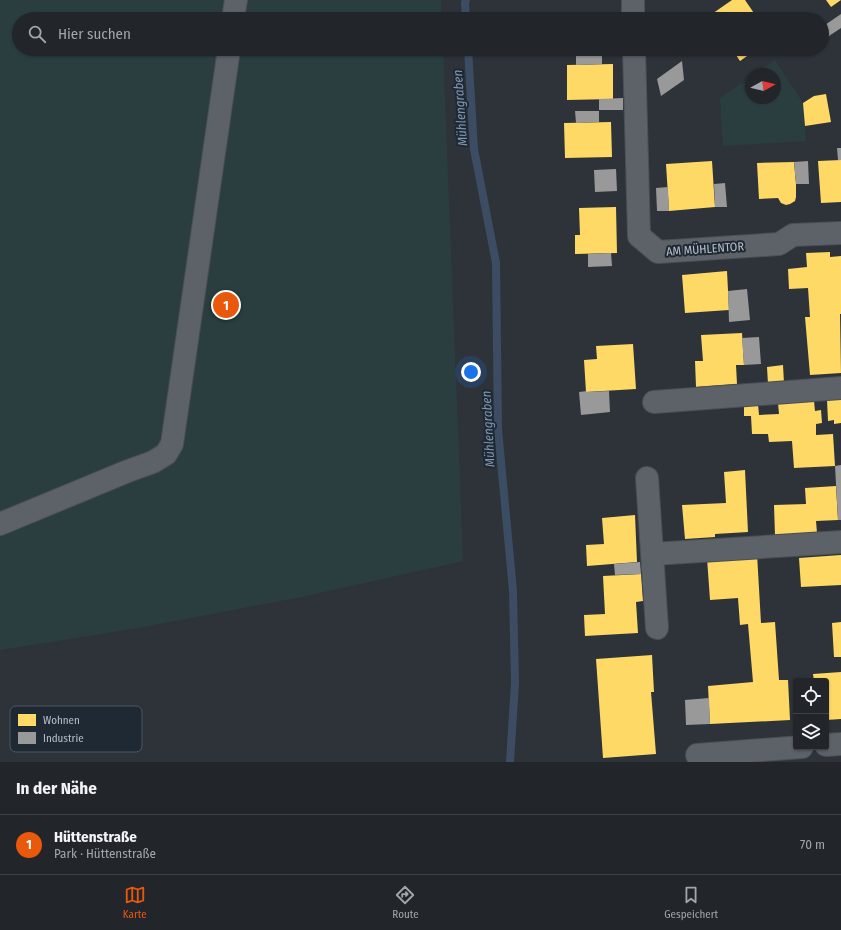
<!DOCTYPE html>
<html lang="de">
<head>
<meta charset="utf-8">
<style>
  :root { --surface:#22262b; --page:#2a2e33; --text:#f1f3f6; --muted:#a2a5a9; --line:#3f4347; --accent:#ea580c }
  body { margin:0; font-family:"Fira Sans Condensed",sans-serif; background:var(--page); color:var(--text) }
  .controls { position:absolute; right:12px; bottom:12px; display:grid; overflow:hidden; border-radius:4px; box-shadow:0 1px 3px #0004 }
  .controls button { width:36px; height:36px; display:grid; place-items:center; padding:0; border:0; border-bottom:1px solid var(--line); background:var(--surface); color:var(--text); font:20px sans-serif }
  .compass { position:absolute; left:745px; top:68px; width:36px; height:36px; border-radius:50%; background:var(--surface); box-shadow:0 1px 3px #0004; rotate:82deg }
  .you { position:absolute; left:471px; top:372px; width:14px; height:14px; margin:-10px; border:3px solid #fff; border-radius:50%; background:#1a73e8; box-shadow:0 0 0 6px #1a73e833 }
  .badge { display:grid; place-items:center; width:26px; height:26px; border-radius:50%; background:var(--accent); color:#fff; font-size:13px; font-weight:700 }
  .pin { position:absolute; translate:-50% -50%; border:2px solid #fff; box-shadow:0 1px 4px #0006 }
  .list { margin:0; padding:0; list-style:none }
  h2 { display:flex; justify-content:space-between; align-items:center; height:52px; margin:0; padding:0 16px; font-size:17px }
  h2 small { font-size:13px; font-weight:400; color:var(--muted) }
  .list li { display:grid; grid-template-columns:26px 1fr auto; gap:12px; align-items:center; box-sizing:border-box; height:60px; padding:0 16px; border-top:1px solid var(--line) }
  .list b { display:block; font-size:15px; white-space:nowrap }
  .list p { margin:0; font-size:13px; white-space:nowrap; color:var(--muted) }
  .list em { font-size:13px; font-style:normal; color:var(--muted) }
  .icon { flex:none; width:22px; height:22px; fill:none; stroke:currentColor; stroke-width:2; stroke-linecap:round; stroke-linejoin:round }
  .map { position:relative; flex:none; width:841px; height:762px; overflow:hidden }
  .search { position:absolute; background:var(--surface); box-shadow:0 1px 3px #0004; left:12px; right:12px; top:12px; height:44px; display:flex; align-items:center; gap:10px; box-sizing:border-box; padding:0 14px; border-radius:22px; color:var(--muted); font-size:15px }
  .sheet { height:112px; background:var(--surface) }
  nav { display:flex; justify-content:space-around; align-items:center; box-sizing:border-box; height:56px; border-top:1px solid var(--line); background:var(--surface); font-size:11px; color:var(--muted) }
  nav a { display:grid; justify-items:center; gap:2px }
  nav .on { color:var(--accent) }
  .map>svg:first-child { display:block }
  .green { fill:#2a3e40 }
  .homes { fill:#ffd966 }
  .industry { fill:#999 }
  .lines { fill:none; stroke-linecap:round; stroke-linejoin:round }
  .stream { stroke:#3c4d63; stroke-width:8 }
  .minor-casing { stroke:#4a4f54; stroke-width:24 }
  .minor { stroke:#5d6168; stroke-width:22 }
  .labels { text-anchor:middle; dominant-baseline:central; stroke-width:4; stroke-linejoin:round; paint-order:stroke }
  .street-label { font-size:12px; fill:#b7bfca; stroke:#1f2934 }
  .water-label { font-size:13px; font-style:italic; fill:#8096b0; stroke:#1f2934 }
  .key { fill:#1f2934; stroke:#4d5661; stroke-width:1 }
  .key-label { font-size:11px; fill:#b7bfca }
</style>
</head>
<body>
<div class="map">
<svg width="841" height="762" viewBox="0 0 841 762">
  <rect width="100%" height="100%" fill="#2d3339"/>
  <!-- green -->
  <path class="green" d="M 0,0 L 441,0 L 442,19 L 19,19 L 19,49 L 443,49 L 463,561 L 301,597 L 138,628 L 0,650 Z
    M 775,60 L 803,103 L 806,141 L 723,146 L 720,98 L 751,77 L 751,98 L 775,98 L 775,74 L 755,74 Z"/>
  <!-- homes -->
  <path class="homes" d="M 732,0 L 745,0 L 758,19 L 710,19 L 709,16 Z
    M 826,0 L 841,0 L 831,7 Z
    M 732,49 L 757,49 L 740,61 Z
    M 613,64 L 613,99 L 567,100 L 567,65 Z
    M 826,94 L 831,122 L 805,126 L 803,103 L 814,96 Z
    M 611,122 L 612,157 L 565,158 L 564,123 Z
    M 841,160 L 841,202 L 821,203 L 818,161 Z
    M 712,161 L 715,207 L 669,211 L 666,164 Z
    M 794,162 L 796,184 L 796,197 L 795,201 L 790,204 L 786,205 L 781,203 L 778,198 L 759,199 L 757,163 Z
    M 616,207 L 617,253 L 575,254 L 575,235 L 580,235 L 579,208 Z
    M 830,252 L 830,257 L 841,256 L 841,314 L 840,314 L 841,373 L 810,375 L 805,317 L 810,317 L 808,288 L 789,289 L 788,269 L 807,267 L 806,253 Z
    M 727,271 L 729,310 L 685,313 L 682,275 Z
    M 742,333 L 744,365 L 736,365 L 737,384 L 696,387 L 695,361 L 703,361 L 701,335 Z
    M 633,344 L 636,389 L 586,392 L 584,360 L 597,359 L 596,346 Z
    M 783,365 L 784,383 L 768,384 L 767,367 Z
    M 841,399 L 841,423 L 834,424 L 834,420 L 828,421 L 827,400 Z
    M 814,401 L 815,411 L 821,410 L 822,423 L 816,424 L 816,435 L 833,434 L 835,466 L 794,468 L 792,441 L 769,442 L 768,434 L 752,434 L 751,416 L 744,416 L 744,405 L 758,404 L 759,415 L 779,414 L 778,403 Z
    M 745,470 L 748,532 L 715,534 L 715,537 L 685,539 L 682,505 L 726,503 L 724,472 Z
    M 836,486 L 838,520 L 816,521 L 817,533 L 775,535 L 774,505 L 806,504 L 805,488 Z
    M 635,515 L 637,562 L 587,566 L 586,545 L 604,544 L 602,518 Z
    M 757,554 L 761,623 L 775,622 L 779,680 L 788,680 L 790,720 L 710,724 L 708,686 L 753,682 L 748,624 L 740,625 L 738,598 L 710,600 L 707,558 Z
    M 841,555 L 841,585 L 801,587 L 799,558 Z
    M 641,574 L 643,601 L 636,602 L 638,633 L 585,636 L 584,615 L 605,614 L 603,576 Z
    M 841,622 L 841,657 L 834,657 L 832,623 Z
    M 652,655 L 654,692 L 651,692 L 656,754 L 603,758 L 596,659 Z
    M 841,672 L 841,719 L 826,720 L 826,681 L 814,681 L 813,674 Z"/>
  <!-- industry -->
  <path class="industry" d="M 841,14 L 841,28 L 826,38 L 822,32 L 822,27 Z
    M 576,49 L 602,49 L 602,64 L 576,65 Z
    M 682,61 L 684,80 L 661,96 L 657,79 Z
    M 623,98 L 623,110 L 599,110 L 599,99 Z
    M 575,111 L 599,111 L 599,122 L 576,123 Z
    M 837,148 L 841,148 L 841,160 L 838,160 Z
    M 808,161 L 809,184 L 796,184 L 794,162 Z
    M 616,169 L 617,191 L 595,192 L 594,170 Z
    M 725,183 L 727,207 L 715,207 L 714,184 Z
    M 668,187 L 669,211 L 657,211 L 656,188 Z
    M 611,253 L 612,266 L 588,267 L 588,254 Z
    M 747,289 L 750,320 L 729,322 L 728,291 Z
    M 759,337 L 761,364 L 744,365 L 742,338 Z
    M 587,391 L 586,392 L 609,391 L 610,412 L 581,415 L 579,392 Z
    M 841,465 L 841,520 L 838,520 L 835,466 Z
    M 640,562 L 641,574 L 615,575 L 614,564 Z
    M 709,698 L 710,724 L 686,725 L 685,700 Z"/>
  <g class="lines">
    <!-- stream -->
    <path class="stream" d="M 466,19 L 465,3 L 466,0
      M 468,49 L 474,149 L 496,263 L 498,429 L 513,591 L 515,683 L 510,762"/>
    <!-- minor casing -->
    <g class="minor-casing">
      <path id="minor" d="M 633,0 L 633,19
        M 233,19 L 236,0
        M 634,49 L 639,236 L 658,252 L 779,244 L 793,235 L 841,233
        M 654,402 L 841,388
        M 647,478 L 657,628
        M 0,524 L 128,471 L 153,462 L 166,454 L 172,444 L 229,49
        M 653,554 L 841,542
        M 826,745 L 841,744
        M 697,755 L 802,747"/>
    </g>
    <!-- minor -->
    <use href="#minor" class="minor"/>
  </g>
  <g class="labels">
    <!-- street labels -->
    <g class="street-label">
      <text transform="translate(705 249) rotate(-4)">AM MÜHLENTOR</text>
    </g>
    <!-- water labels -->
    <g class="water-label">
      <text transform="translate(460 108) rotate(-94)">Mühlengraben</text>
      <text transform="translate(488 429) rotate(-93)">Mühlengraben</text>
    </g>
  </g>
  <!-- legend -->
  <rect x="10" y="706" width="132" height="46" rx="6" class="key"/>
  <rect x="18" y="714" width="18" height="12" fill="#ffd966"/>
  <rect x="18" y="732" width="18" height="12" fill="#999"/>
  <g class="key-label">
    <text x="43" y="724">Wohnen</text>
    <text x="43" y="742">Industrie</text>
  </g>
</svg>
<div class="controls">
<button><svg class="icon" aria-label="locate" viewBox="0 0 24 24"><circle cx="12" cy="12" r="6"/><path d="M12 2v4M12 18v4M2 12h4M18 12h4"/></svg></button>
<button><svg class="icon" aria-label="layers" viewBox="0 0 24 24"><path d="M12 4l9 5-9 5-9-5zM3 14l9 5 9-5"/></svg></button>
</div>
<svg class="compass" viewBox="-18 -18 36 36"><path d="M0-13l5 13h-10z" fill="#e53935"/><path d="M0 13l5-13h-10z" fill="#a2a5a9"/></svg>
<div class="you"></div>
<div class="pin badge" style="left:226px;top:305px">1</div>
<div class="search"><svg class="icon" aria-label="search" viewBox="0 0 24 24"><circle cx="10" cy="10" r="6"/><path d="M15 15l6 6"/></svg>Hier suchen</div>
</div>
<section class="sheet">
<h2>In der Nähe<small></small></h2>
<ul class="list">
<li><span class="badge">1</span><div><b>Hüttenstraße</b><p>Park · Hüttenstraße</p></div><em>70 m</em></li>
</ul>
</section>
<nav>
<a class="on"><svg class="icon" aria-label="map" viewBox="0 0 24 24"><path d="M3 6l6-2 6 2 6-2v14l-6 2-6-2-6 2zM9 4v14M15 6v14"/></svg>Karte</a>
<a><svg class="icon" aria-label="directions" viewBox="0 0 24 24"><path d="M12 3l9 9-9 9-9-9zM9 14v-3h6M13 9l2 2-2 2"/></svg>Route</a>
<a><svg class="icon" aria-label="saved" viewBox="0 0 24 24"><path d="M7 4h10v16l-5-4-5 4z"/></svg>Gespeichert</a>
</nav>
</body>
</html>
